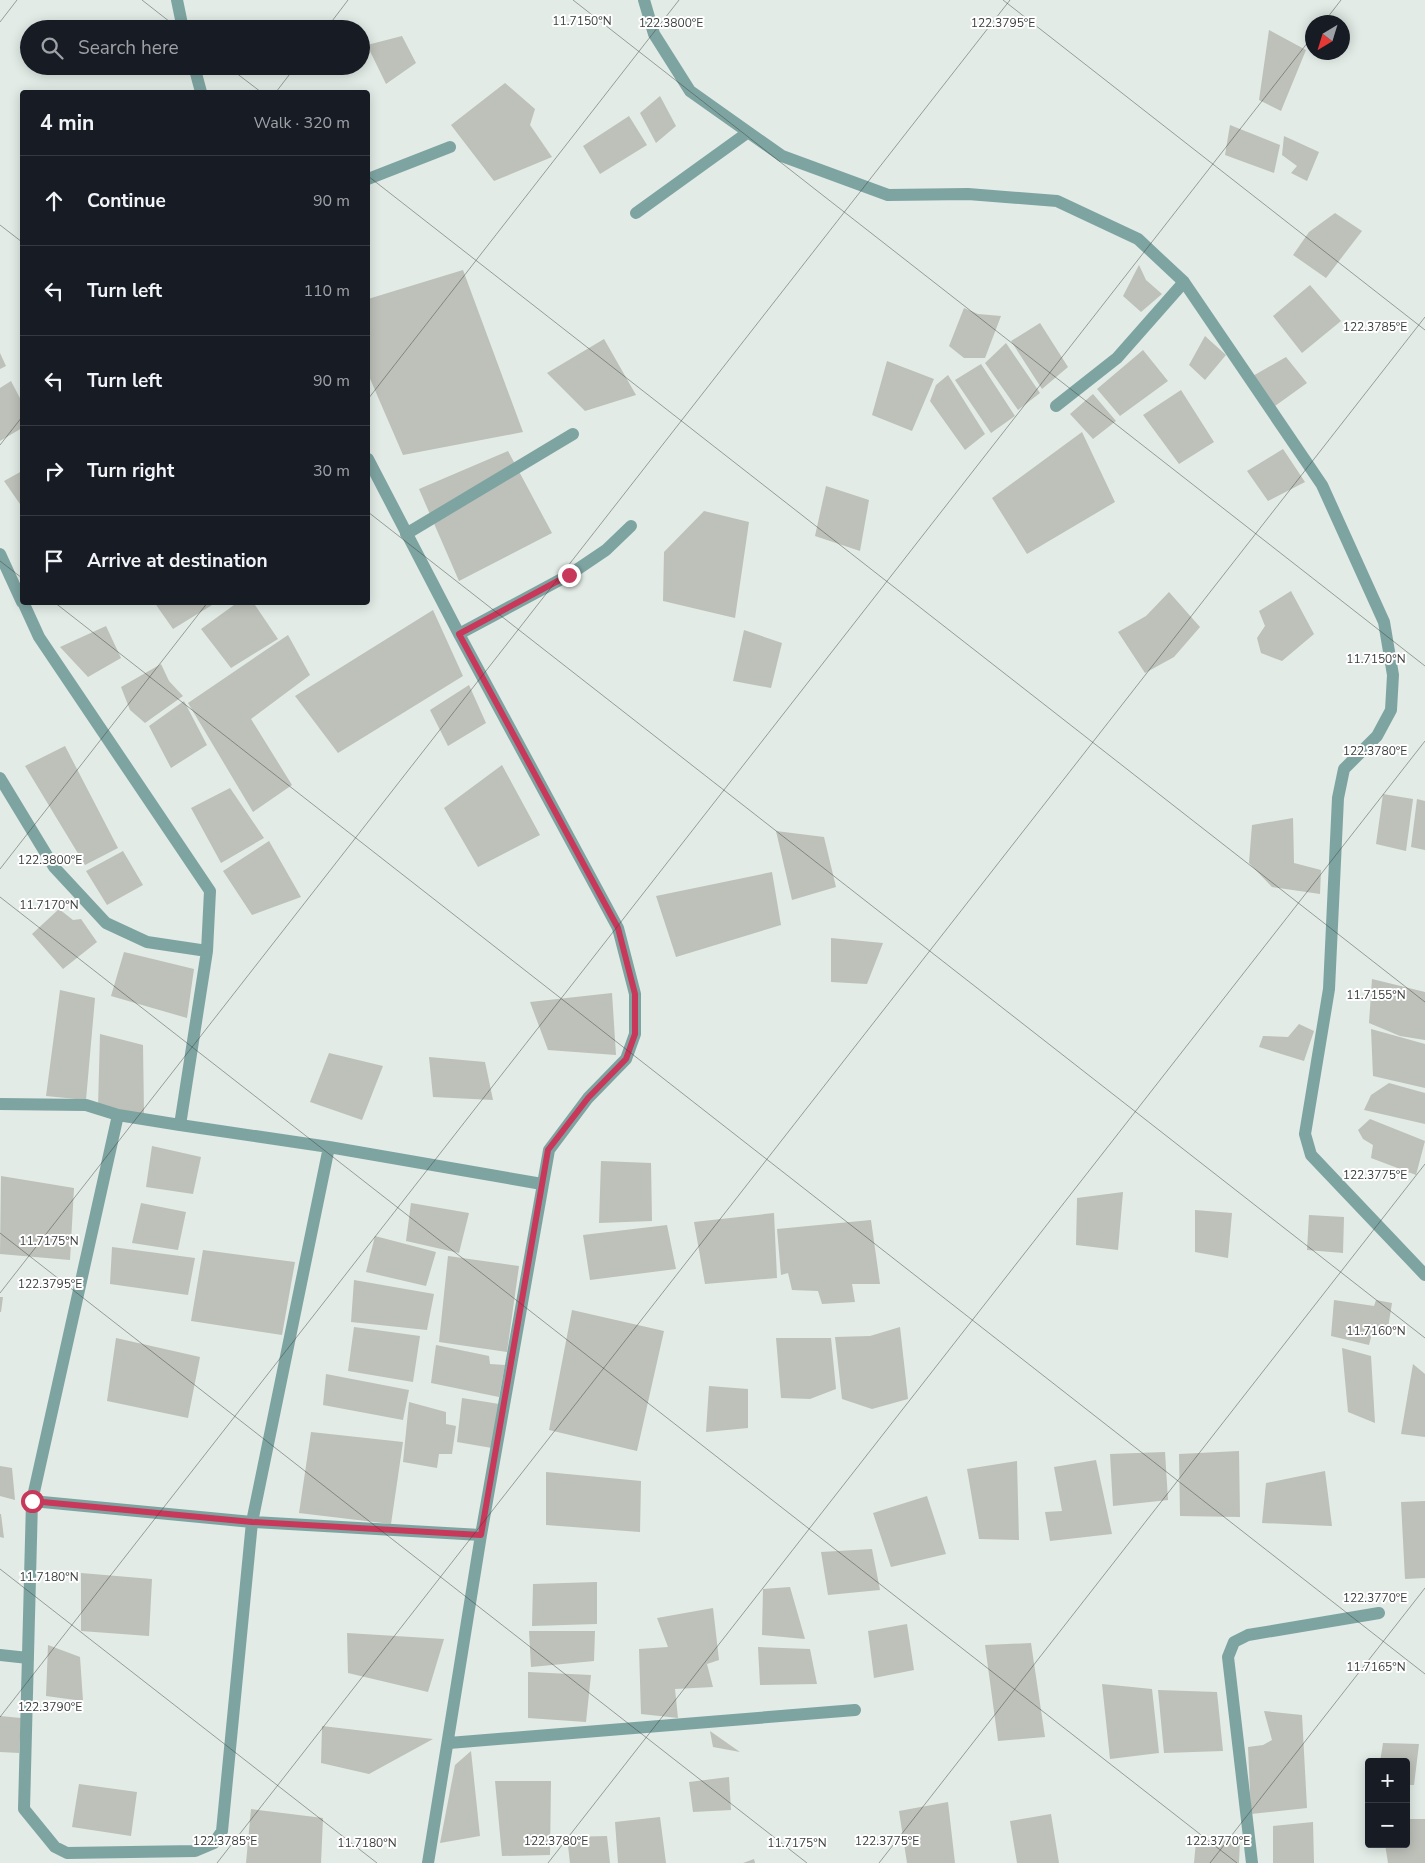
<!DOCTYPE html>
<html lang="en">
<head>
<meta charset="utf-8">
<style>
  :root { --surface:#171b24; --page:#242831; --text:#f1f3f6; --muted:#9ea1a6; --line:#363941 }
  body { margin:0; font-family:"Nunito Sans",sans-serif; background:var(--page); color:var(--text) }
  .controls { position:absolute; right:15px; bottom:15px; display:grid; overflow:hidden; border-radius:5px; box-shadow:0 2px 12px #0003 }
  .controls button { width:45px; height:45px; display:grid; place-items:center; padding:0; border:0; border-bottom:1px solid var(--line); background:var(--surface); color:var(--text); font:25px sans-serif }
  .compass { position:absolute; left:1305px; top:15px; width:45px; height:45px; border-radius:50%; background:var(--surface); box-shadow:0 2px 12px #0003; rotate:218deg }
  .stop { position:absolute; width:15px; height:15px; margin:-11px; border:4px solid #c8385b; border-radius:50%; background:#fff }
  .stop.end { background:#c8385b; border-color:#fff; box-shadow:0 1px 5px #0008 }
  .list { margin:0; padding:0; list-style:none }
  h2 { display:flex; justify-content:space-between; align-items:center; height:65px; margin:0; padding:0 20px; font-size:21px }
  h2 small { font-size:16px; font-weight:400; color:var(--muted) }
  .list li { display:grid; grid-template-columns:32px 1fr auto; gap:15px; align-items:center; box-sizing:border-box; height:90px; padding:0 20px; border-top:1px solid var(--line) }
  .list b { display:block; font-size:19px; white-space:nowrap }
  .list em { font-size:16px; font-style:normal; color:var(--muted) }
  .icon { flex:none; width:28px; height:28px; fill:none; stroke:currentColor; stroke-width:2; stroke-linecap:round; stroke-linejoin:round }
  .map { position:relative; flex:none; width:1425px; height:1863px; overflow:hidden }
  .search { position:absolute; background:var(--surface); box-shadow:0 2px 12px #0003; left:20px; top:20px; width:350px; height:55px; display:flex; align-items:center; gap:12px; box-sizing:border-box; padding:0 18px; border-radius:28px; color:var(--muted); font-size:19px }
  .panel { position:absolute; background:var(--surface); box-shadow:0 2px 12px #0003; left:20px; top:90px; width:350px; height:515px; border-radius:5px }
  .map>svg:first-child { display:block }
  .building { fill:#bdc1b9 }
  .lines { fill:none; stroke-linecap:round; stroke-linejoin:round }
  .minor { stroke:#7ea4a1; stroke-width:12 }
  .route { stroke:#c8385b; stroke-width:6 }
  .ticks { fill:none; stroke:#3a3e3c; stroke-width:1; stroke-opacity:0.45 }
  .ticks-label { font-size:12px; text-anchor:middle; fill:#3a3e3c; stroke:#fff; stroke-width:4; stroke-linejoin:round; paint-order:stroke }
</style>
</head>
<body>
<div class="map">
<svg width="1425" height="1863" viewBox="0 0 1425 1863">
  <rect width="100%" height="100%" fill="#e2ebe5"/>
  <!-- building -->
  <path class="building" d="M 1269,30 L 1306,50 L 1281,111 L 1259,100 Z
    M 402,36 L 416,63 L 386,84 L 367,45 Z
    M 505,83 L 535,109 L 530,125 L 552,157 L 494,181 L 451,125 Z
    M 660,96 L 676,126 L 656,143 L 640,113 Z
    M 629,116 L 647,145 L 600,174 L 583,146 Z
    M 1230,125 L 1280,145 L 1274,173 L 1225,155 Z
    M 1284,136 L 1319,152 L 1307,181 L 1291,173 L 1297,166 L 1282,155 Z
    M 1335,213 L 1362,231 L 1326,278 L 1293,255 L 1309,232 Z
    M 1139,265 L 1146,280 L 1162,294 L 1141,312 L 1123,296 Z
    M 463,270 L 523,432 L 403,455 L 368,374 L 368,299 Z
    M 1310,285 L 1341,321 L 1302,353 L 1273,316 Z
    M 964,308 L 978,314 L 1001,316 L 985,358 L 964,358 L 949,346 Z
    M 1040,323 L 1068,367 L 1042,389 L 1011,341 Z
    M 1205,336 L 1226,355 L 1205,380 L 1189,365 Z
    M 604,339 L 636,395 L 585,411 L 547,373 Z
    M 1006,343 L 1040,393 L 1018,410 L 985,363 Z
    M 1143,350 L 1168,381 L 1120,416 L 1097,389 Z
    M 0,353 L 6,366 L 0,369 Z
    M 1286,357 L 1307,383 L 1275,406 L 1251,377 Z
    M 887,361 L 934,379 L 912,431 L 872,415 Z
    M 981,364 L 1015,416 L 991,433 L 955,380 Z
    M 948,375 L 985,434 L 965,450 L 930,401 L 936,385 Z
    M 11,381 L 22,402 L 22,428 L 0,441 L 0,388 Z
    M 1181,390 L 1214,442 L 1179,464 L 1143,415 Z
    M 1093,394 L 1116,421 L 1093,439 L 1070,414 Z
    M 1082,432 L 1115,502 L 1027,554 L 992,498 Z
    M 1283,449 L 1305,482 L 1268,501 L 1247,471 Z
    M 508,451 L 552,533 L 459,581 L 419,489 Z
    M 22,471 L 22,507 L 4,481 Z
    M 826,486 L 869,500 L 860,551 L 815,536 Z
    M 704,511 L 749,522 L 735,618 L 663,601 L 664,552 Z
    M 1291,591 L 1314,634 L 1282,661 L 1261,653 L 1257,638 L 1265,626 L 1259,611 Z
    M 1169,592 L 1200,627 L 1174,657 L 1145,673 L 1118,632 L 1146,616 Z
    M 154,602 L 217,602 L 173,629 Z
    M 238,602 L 253,602 L 278,639 L 231,668 L 201,629 Z
    M 433,610 L 463,676 L 338,753 L 295,696 Z
    M 106,626 L 121,658 L 88,677 L 60,647 Z
    M 744,630 L 782,643 L 771,688 L 733,681 Z
    M 288,635 L 310,675 L 251,719 L 292,785 L 253,812 L 188,703 Z
    M 161,664 L 169,681 L 183,696 L 145,723 L 130,710 L 121,687 Z
    M 469,685 L 486,723 L 448,746 L 430,710 Z
    M 184,701 L 207,745 L 171,768 L 149,726 Z
    M 65,746 L 118,848 L 85,865 L 25,766 Z
    M 502,765 L 540,835 L 478,867 L 444,808 Z
    M 230,788 L 264,838 L 221,863 L 191,808 Z
    M 1383,794 L 1413,799 L 1406,851 L 1376,844 Z
    M 1417,799 L 1425,801 L 1425,850 L 1411,847 Z
    M 1293,818 L 1294,863 L 1321,870 L 1320,894 L 1272,887 L 1249,863 L 1252,825 Z
    M 776,831 L 824,837 L 836,887 L 792,900 Z
    M 269,841 L 301,897 L 252,915 L 223,871 Z
    M 123,851 L 143,885 L 107,905 L 86,871 Z
    M 772,872 L 781,925 L 676,957 L 656,896 Z
    M 59,909 L 73,920 L 81,919 L 97,942 L 63,969 L 32,934 Z
    M 831,938 L 883,943 L 867,984 L 831,982 Z
    M 124,952 L 194,969 L 187,1018 L 111,996 Z
    M 1372,979 L 1425,992 L 1425,1040 L 1400,1036 L 1369,1023 Z
    M 60,990 L 95,998 L 86,1100 L 46,1096 Z
    M 612,993 L 616,1055 L 548,1050 L 530,1002 Z
    M 1299,1024 L 1314,1031 L 1304,1061 L 1259,1047 L 1263,1036 L 1288,1037 Z
    M 1371,1029 L 1425,1044 L 1425,1088 L 1373,1076 Z
    M 100,1034 L 143,1045 L 144,1114 L 98,1107 Z
    M 329,1053 L 383,1066 L 362,1120 L 310,1102 Z
    M 429,1057 L 485,1062 L 493,1100 L 433,1097 Z
    M 1389,1083 L 1425,1093 L 1425,1124 L 1364,1110 L 1371,1095 Z
    M 1370,1119 L 1425,1141 L 1416,1175 L 1371,1158 L 1373,1145 L 1363,1139 L 1358,1130 Z
    M 152,1146 L 201,1157 L 193,1194 L 146,1187 Z
    M 601,1161 L 651,1163 L 652,1221 L 599,1223 Z
    M 1,1176 L 74,1188 L 70,1260 L 0,1254 Z
    M 1123,1192 L 1118,1250 L 1076,1245 L 1077,1198 Z
    M 141,1203 L 186,1212 L 178,1250 L 132,1243 Z
    M 411,1203 L 469,1213 L 459,1253 L 406,1241 Z
    M 1195,1210 L 1232,1213 L 1228,1258 L 1195,1252 Z
    M 774,1213 L 777,1278 L 705,1284 L 694,1222 Z
    M 1309,1215 L 1344,1217 L 1343,1253 L 1307,1250 Z
    M 871,1220 L 880,1284 L 852,1284 L 855,1302 L 822,1304 L 818,1291 L 792,1290 L 788,1273 L 781,1275 L 777,1229 Z
    M 667,1225 L 676,1269 L 590,1280 L 583,1235 Z
    M 375,1236 L 436,1252 L 426,1286 L 366,1272 Z
    M 112,1247 L 195,1258 L 188,1295 L 110,1284 Z
    M 203,1250 L 295,1262 L 282,1335 L 191,1321 Z
    M 448,1256 L 519,1266 L 507,1352 L 439,1342 Z
    M 354,1280 L 434,1294 L 427,1330 L 351,1322 Z
    M 0,1297 L 3,1297 L 1,1312 L 0,1312 Z
    M 1334,1300 L 1374,1306 L 1376,1300 L 1392,1303 L 1387,1334 L 1372,1333 L 1369,1345 L 1331,1336 Z
    M 572,1310 L 664,1331 L 637,1451 L 549,1430 Z
    M 354,1327 L 420,1336 L 413,1382 L 348,1371 Z
    M 900,1327 L 908,1399 L 872,1409 L 842,1399 L 835,1337 L 870,1336 Z
    M 116,1338 L 200,1357 L 188,1418 L 107,1401 Z
    M 776,1338 L 831,1338 L 836,1389 L 810,1399 L 781,1398 Z
    M 436,1345 L 489,1356 L 490,1364 L 505,1365 L 499,1397 L 431,1383 Z
    M 1342,1348 L 1371,1356 L 1375,1423 L 1348,1412 Z
    M 1413,1364 L 1425,1374 L 1425,1437 L 1401,1434 Z
    M 326,1374 L 409,1390 L 403,1420 L 323,1405 Z
    M 709,1386 L 748,1389 L 748,1428 L 706,1432 Z
    M 462,1398 L 499,1404 L 492,1448 L 457,1442 Z
    M 409,1402 L 446,1412 L 446,1424 L 456,1426 L 452,1454 L 439,1454 L 437,1468 L 403,1462 Z
    M 311,1432 L 403,1442 L 391,1524 L 299,1513 Z
    M 1239,1451 L 1240,1517 L 1180,1516 L 1179,1454 Z
    M 1165,1452 L 1168,1500 L 1113,1506 L 1110,1454 Z
    M 1096,1460 L 1112,1534 L 1050,1541 L 1045,1512 L 1062,1511 L 1054,1467 Z
    M 1017,1461 L 1019,1540 L 979,1539 L 967,1469 Z
    M 0,1466 L 12,1468 L 15,1500 L 0,1496 Z
    M 1325,1471 L 1332,1526 L 1262,1523 L 1266,1483 Z
    M 546,1472 L 641,1481 L 640,1532 L 546,1525 Z
    M 927,1496 L 946,1554 L 891,1567 L 873,1513 Z
    M 1425,1501 L 1425,1578 L 1405,1579 L 1401,1502 Z
    M 0,1514 L 1,1514 L 4,1538 L 0,1537 Z
    M 872,1549 L 880,1590 L 828,1595 L 821,1552 Z
    M 81,1573 L 152,1579 L 149,1636 L 81,1631 Z
    M 597,1582 L 597,1624 L 532,1626 L 533,1584 Z
    M 790,1587 L 805,1639 L 762,1635 L 763,1589 Z
    M 713,1608 L 719,1660 L 707,1664 L 713,1687 L 675,1689 L 678,1718 L 641,1714 L 639,1649 L 668,1647 L 657,1618 Z
    M 907,1624 L 914,1670 L 874,1678 L 868,1631 Z
    M 529,1631 L 595,1631 L 594,1661 L 531,1667 Z
    M 347,1633 L 444,1639 L 428,1692 L 348,1673 Z
    M 1031,1643 L 1045,1737 L 998,1741 L 985,1645 Z
    M 48,1645 L 80,1657 L 83,1701 L 46,1696 Z
    M 758,1647 L 810,1649 L 817,1684 L 760,1685 Z
    M 528,1672 L 591,1675 L 586,1722 L 528,1718 Z
    M 1102,1684 L 1152,1689 L 1159,1753 L 1110,1759 Z
    M 1158,1690 L 1217,1692 L 1223,1751 L 1164,1753 Z
    M 1264,1711 L 1302,1715 L 1307,1808 L 1251,1814 L 1248,1747 L 1263,1745 L 1272,1740 Z
    M 0,1716 L 21,1718 L 19,1753 L 0,1752 Z
    M 322,1726 L 433,1739 L 369,1774 L 321,1763 Z
    M 710,1731 L 740,1752 L 713,1747 Z
    M 1383,1743 L 1419,1744 L 1414,1785 L 1406,1785 L 1406,1762 L 1380,1762 Z
    M 471,1751 L 480,1836 L 440,1843 L 455,1765 Z
    M 729,1777 L 731,1810 L 693,1812 L 689,1782 Z
    M 495,1781 L 551,1781 L 550,1855 L 502,1856 Z
    M 79,1784 L 137,1792 L 131,1836 L 72,1827 Z
    M 948,1802 L 955,1863 L 907,1863 L 899,1811 Z
    M 251,1809 L 323,1818 L 321,1863 L 246,1863 Z
    M 1051,1814 L 1059,1863 L 1017,1863 L 1010,1821 Z
    M 660,1817 L 666,1863 L 618,1863 L 615,1822 Z
    M 1406,1819 L 1425,1819 L 1425,1863 L 1388,1863 L 1385,1844 L 1406,1844 Z
    M 1313,1822 L 1314,1863 L 1273,1863 L 1273,1826 Z
    M 607,1836 L 610,1863 L 570,1863 L 567,1837 Z
    M 1240,1840 L 1239,1863 L 1194,1863 L 1196,1842 Z
    M 754,1859 L 755,1863 L 743,1863 Z"/>
  <g class="lines">
    <!-- minor -->
    <path class="minor" d="M 177,0 L 183,29
      M 644,0 L 654,34 L 690,91 L 782,156 L 888,195 L 968,194 L 1057,201 L 1138,239 L 1184,282 L 1322,485 L 1384,622 L 1393,675 L 1391,710 L 1377,736 L 1344,769 L 1338,798 L 1329,989 L 1305,1134 L 1311,1155 L 1425,1275
      M 194,66 L 201,92
      M 368,179 L 450,147
      M 636,213 L 747,133
      M 1056,406 L 1117,358 L 1184,282
      M 368,459 L 459,634 L 618,928 L 635,994 L 635,1034 L 626,1059 L 588,1098 L 549,1150 L 481,1535 L 428,1863
      M 406,534 L 573,434
      M 0,554 L 22,602
      M 23,602 L 39,637 L 210,891 L 207,951 L 180,1125 L 329,1147 L 542,1184
      M 459,634 L 569,575 L 606,550 L 631,526
      M 0,778 L 54,867 L 106,923 L 147,942 L 207,951
      M 0,1104 L 86,1105 L 118,1115
      M 180,1125 L 118,1115 L 32,1501 L 252,1522 L 481,1535
      M 32,1501 L 24,1809 L 55,1847 L 67,1853 L 195,1851 L 214,1843 L 222,1831 L 252,1522 L 329,1147
      M 0,1655 L 28,1658
      M 449,1743 L 855,1710
      M 1252,1863 L 1228,1657 L 1234,1642 L 1248,1635 L 1379,1613"/>
  </g>
  <g class="lines">
    <!-- route -->
    <path class="route" d="M 32,1501 L 252,1522 L 481,1535 L 548,1150 L 588,1098 L 626,1059 L 635,1034 L 635,994 L 618,928 L 459,634 L 569,575"/>
  </g>
  <!-- ticks -->
  <path class="ticks" d="M 142,0 L 179,29M 573,0 L 1425,666M 1003,0 L 1425,330M 0,22 L 17,0M 1324,22 L 1341,0M 326,29 L 348,0M 227,66 L 261,92M 276,92 L 296,66M 368,176 L 1425,1002M 0,225 L 22,242M 368,399 L 679,0M 0,445 L 22,417M 368,512 L 1425,1338M 0,561 L 22,578M 54,602 L 1425,1674M 0,869 L 208,602M 0,897 L 1237,1863M 0,1233 L 807,1863M 0,1293 L 1010,0M 0,1569 L 377,1863M 0,1717 L 1312,37M 217,1863 L 1425,317M 548,1863 L 1425,741M 879,1863 L 1425,1164M 1210,1863 L 1425,1588"/>
  <g class="ticks-label">
    <text x="582" y="25">11.7150°N</text>
    <text x="671" y="27">122.3800°E</text>
    <text x="1003" y="27">122.3795°E</text>
    <text x="1375" y="331">122.3785°E</text>
    <text x="1376" y="663">11.7150°N</text>
    <text x="1375" y="755">122.3780°E</text>
    <text x="50" y="864">122.3800°E</text>
    <text x="49" y="909">11.7170°N</text>
    <text x="1376" y="999">11.7155°N</text>
    <text x="1375" y="1179">122.3775°E</text>
    <text x="49" y="1245">11.7175°N</text>
    <text x="50" y="1288">122.3795°E</text>
    <text x="1376" y="1335">11.7160°N</text>
    <text x="49" y="1581">11.7180°N</text>
    <text x="1375" y="1602">122.3770°E</text>
    <text x="1376" y="1671">11.7165°N</text>
    <text x="50" y="1711">122.3790°E</text>
    <text x="225" y="1845">122.3785°E</text>
    <text x="556" y="1845">122.3780°E</text>
    <text x="887" y="1845">122.3775°E</text>
    <text x="1218" y="1845">122.3770°E</text>
    <text x="367" y="1847">11.7180°N</text>
    <text x="797" y="1847">11.7175°N</text>
  </g>
</svg>
<div class="controls">
<button>+</button>
<button>−</button>
</div>
<svg class="compass" viewBox="-18 -18 36 36"><path d="M0-13l5 13h-10z" fill="#e53935"/><path d="M0 13l5-13h-10z" fill="#9ea1a6"/></svg>
<div class="stop" style="left:32px;top:1501px"></div>
<div class="stop end" style="left:569px;top:575px"></div>
<div class="search"><svg class="icon" aria-label="search" viewBox="0 0 24 24"><circle cx="10" cy="10" r="6"/><path d="M15 15l6 6"/></svg>Search here</div>
<section class="panel">
<h2>4 min<small>Walk · 320 m</small></h2>
<ul class="list">
<li><svg class="icon" aria-label="ahead" viewBox="0 0 24 24"><path d="M12 20V5M6 11l6-6 6 6"/></svg><div><b>Continue</b></div><em>90 m</em></li>
<li><svg class="icon" aria-label="left" viewBox="0 0 24 24"><path d="M17 20v-9H6M10 6l-5 5 5 5"/></svg><div><b>Turn left</b></div><em>110 m</em></li>
<li><svg class="icon" aria-label="left" viewBox="0 0 24 24"><path d="M17 20v-9H6M10 6l-5 5 5 5"/></svg><div><b>Turn left</b></div><em>90 m</em></li>
<li><svg class="icon" aria-label="right" viewBox="0 0 24 24"><path d="M7 20v-9h11M14 6l5 5-5 5"/></svg><div><b>Turn right</b></div><em>30 m</em></li>
<li><svg class="icon" aria-label="arrive" viewBox="0 0 24 24"><path d="M6 21V4h12l-3 4 3 4H6"/></svg><div><b>Arrive at destination</b></div></li>
</ul>
</section>
</div>
</body>
</html>
